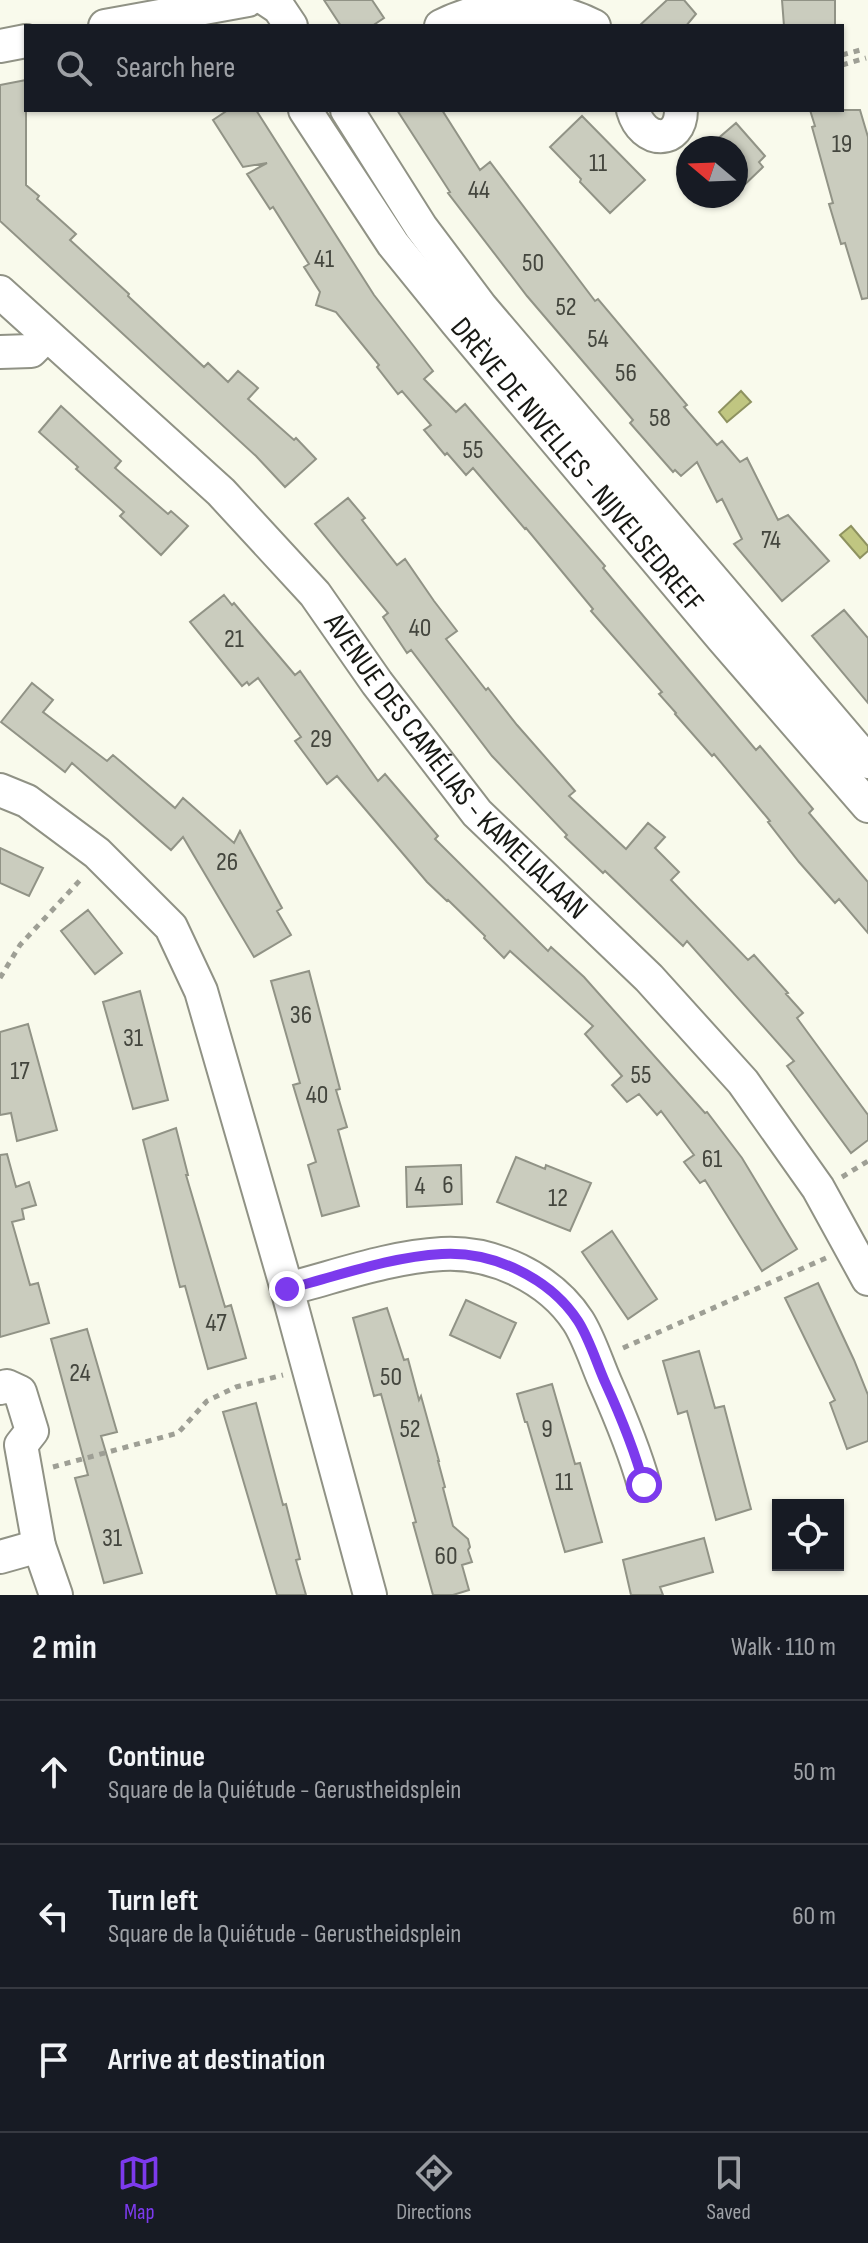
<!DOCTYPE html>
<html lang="en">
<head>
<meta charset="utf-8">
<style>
  :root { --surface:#171b24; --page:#20242c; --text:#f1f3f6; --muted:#9ea1a6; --line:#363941; --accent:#7c3aed }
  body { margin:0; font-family:"Sofia Sans Condensed",sans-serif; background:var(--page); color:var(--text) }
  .controls { position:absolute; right:24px; bottom:24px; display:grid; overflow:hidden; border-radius:0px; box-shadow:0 2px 6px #0004 }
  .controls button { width:72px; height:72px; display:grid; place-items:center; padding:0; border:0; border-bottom:2px solid var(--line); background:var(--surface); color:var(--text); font:40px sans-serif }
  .compass { position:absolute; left:676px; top:136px; width:72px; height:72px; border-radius:50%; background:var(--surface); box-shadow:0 2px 6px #0004; rotate:289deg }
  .stop { position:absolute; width:24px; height:24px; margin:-18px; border:6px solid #7c3aed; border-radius:50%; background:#fff }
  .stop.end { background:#7c3aed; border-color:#fff; box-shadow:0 2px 8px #0008 }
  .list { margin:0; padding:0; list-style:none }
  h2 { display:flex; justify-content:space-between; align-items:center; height:104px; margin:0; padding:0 32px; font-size:34px }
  h2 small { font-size:26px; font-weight:400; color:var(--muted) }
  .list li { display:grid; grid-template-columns:52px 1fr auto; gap:24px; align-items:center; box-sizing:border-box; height:144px; padding:0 32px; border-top:2px solid var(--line) }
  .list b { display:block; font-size:30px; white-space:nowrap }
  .list p { margin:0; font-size:26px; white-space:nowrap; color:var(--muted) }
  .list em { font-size:26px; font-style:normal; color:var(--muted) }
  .icon { flex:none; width:44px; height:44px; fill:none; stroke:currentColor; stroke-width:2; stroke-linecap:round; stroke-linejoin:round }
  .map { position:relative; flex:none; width:868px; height:1595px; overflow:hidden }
  .search { position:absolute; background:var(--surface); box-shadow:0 2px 6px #0004; left:24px; right:24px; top:24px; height:88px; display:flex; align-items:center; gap:20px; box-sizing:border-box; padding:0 28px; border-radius:0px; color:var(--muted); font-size:30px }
  .sheet { height:536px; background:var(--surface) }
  nav { display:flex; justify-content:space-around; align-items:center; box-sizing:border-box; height:112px; border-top:2px solid var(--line); background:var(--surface); font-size:22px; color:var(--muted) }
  nav a { display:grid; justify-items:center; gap:4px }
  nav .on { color:var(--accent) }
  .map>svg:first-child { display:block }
  .water { fill:#c0c681; stroke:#8e9260; stroke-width:2 }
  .building { fill:#caccbe; stroke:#919386; stroke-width:2 }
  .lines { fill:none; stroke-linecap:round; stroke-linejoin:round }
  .minor-casing { stroke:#909285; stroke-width:36 }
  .path { stroke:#9e9f95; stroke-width:5; stroke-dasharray:6 6; stroke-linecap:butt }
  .minor { stroke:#fff; stroke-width:32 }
  .route { stroke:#7c3aed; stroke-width:10 }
  .labels { text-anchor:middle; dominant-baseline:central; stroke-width:8; stroke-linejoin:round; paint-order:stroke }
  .number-label { font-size:26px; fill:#44463e }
  .street-label { font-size:30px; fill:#181914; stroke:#fff }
</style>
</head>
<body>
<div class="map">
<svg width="868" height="1595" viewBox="0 0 868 1595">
  <rect width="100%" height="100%" fill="#f9faec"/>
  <!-- water -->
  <path class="water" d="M 741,391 L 751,402 L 727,422 L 719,412 Z
    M 851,526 L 868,546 L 868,551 L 860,558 L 840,535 Z"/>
  <!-- building -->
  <path class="building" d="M 324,0 L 372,0 L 384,18 L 372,26 L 341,26 Z
    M 667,0 L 684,0 L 696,14 L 686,26 L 639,26 Z
    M 782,0 L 835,0 L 835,26 L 784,26 Z
    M 26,80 L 26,185 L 39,196 L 37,199 L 76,234 L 70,240 L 129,294 L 128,296 L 204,367 L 208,363 L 228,382 L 238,371 L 258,388 L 248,399 L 294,440 L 296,438 L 316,459 L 285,487 L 256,456 L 0,221 L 0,85 Z
    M 228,110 L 256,110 L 374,295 L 433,371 L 424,379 L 456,412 L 465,404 L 605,566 L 603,568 L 756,750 L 760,746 L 813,809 L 809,813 L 868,882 L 868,933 L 839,899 L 835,903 L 799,862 L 768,822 L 770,821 L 714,754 L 712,756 L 675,714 L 676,713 L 659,694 L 662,692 L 591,611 L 593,609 L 526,528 L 525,529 L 473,468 L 466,475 L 447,453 L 445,455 L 424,430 L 431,425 L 402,391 L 398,394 L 377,367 L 379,365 L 336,312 L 316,305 L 320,292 L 304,267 L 309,264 L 273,207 L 270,209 L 247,174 L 267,163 L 243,167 L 213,120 Z
    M 397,110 L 442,110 L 480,170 L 490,162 L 595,301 L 598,299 L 687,405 L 684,407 L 717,445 L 722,441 L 740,462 L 747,458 L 778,520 L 788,515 L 829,561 L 782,601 L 734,544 L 742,539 L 722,499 L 717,502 L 697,462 L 681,476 L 675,470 L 673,472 L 630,423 L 633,420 L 527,296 L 448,193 L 450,192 Z
    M 810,110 L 860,110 L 868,137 L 868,298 L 862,299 L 845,243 L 841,244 L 829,204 L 833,203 L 812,127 L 815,126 Z
    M 582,116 L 645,180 L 610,213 L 580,182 L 581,179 L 550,147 Z
    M 736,123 L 765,156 L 759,162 L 763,167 L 736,193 L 736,148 L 707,148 Z
    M 61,406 L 121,461 L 115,468 L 168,514 L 171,511 L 188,526 L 161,555 L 120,516 L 124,512 L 76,469 L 78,467 L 39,432 Z
    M 348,498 L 365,518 L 362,520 L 397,565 L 405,559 L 434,601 L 457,631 L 446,639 L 486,690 L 488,688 L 517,725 L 575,791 L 569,796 L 626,849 L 648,823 L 665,837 L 655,848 L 679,872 L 671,880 L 748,960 L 754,955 L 788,993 L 786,994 L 803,1013 L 797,1018 L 868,1115 L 868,1140 L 851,1153 L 787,1066 L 794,1061 L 687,941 L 683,946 L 605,871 L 603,873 L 565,837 L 567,835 L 492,756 L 411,650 L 407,653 L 383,617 L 388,613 L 315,524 Z
    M 224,595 L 232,605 L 234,603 L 295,675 L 300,671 L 378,781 L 385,774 L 438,836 L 435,839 L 548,951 L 551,947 L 584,977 L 705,1113 L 707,1112 L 742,1158 L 797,1249 L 762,1271 L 705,1180 L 700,1183 L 684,1162 L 694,1155 L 661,1111 L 657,1115 L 639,1094 L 627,1102 L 612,1085 L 622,1076 L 585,1034 L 593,1026 L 510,951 L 504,958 L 484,938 L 485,936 L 448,900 L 447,901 L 427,882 L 337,776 L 327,784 L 295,741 L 301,737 L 258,678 L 249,685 L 247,682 L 242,686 L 190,622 Z
    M 844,610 L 868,638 L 868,703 L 812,636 Z
    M 32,683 L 53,700 L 43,712 L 107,761 L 113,755 L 175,808 L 183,798 L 234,843 L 240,831 L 282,908 L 277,911 L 291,935 L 254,957 L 183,837 L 171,850 L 72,763 L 65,772 L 1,722 Z
    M 0,848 L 43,868 L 29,896 L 0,883 Z
    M 88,910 L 122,953 L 95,974 L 61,931 Z
    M 309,971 L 340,1089 L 336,1090 L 347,1127 L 338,1130 L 359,1206 L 322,1216 L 308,1165 L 316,1162 L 293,1085 L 300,1083 L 271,981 Z
    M 140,991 L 168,1100 L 133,1109 L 103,1002 Z
    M 28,1024 L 57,1130 L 17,1141 L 11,1113 L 0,1115 L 0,1032 Z
    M 176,1128 L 188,1175 L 186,1175 L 225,1307 L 231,1305 L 246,1358 L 208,1369 L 185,1286 L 180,1287 L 173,1260 L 143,1140 Z
    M 7,1154 L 16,1187 L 29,1182 L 36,1205 L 22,1209 L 24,1219 L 12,1222 L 30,1285 L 38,1283 L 49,1323 L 0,1337 L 0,1155 Z
    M 516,1157 L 545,1169 L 546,1165 L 591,1183 L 570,1231 L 497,1202 Z
    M 461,1165 L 462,1204 L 407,1207 L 406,1167 Z
    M 612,1231 L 657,1299 L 628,1319 L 582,1252 Z
    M 818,1283 L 854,1360 L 868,1395 L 868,1441 L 847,1449 L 830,1403 L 835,1400 L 785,1298 Z
    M 466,1300 L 516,1323 L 500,1358 L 450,1335 Z
    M 387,1308 L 404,1360 L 408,1359 L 419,1400 L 421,1396 L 439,1461 L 438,1461 L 445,1487 L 443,1488 L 453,1526 L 468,1539 L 470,1547 L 468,1550 L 472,1562 L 462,1565 L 469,1590 L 453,1595 L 433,1595 L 413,1523 L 416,1522 L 381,1394 L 374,1396 L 353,1318 Z
    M 87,1329 L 117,1432 L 101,1436 L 142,1573 L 104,1583 L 75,1478 L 88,1475 L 51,1339 Z
    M 699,1351 L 715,1408 L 724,1406 L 751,1509 L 716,1520 L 687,1411 L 678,1414 L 663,1361 Z
    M 552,1384 L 575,1464 L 580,1463 L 602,1542 L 565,1552 L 527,1422 L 525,1422 L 517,1394 Z
    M 256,1403 L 283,1505 L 286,1504 L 300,1559 L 296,1560 L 306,1595 L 277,1595 L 223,1412 Z
    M 704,1538 L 713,1572 L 660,1587 L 663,1595 L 631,1595 L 623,1560 Z"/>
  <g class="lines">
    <!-- minor casing -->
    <g class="minor-casing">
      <g id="minor">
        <path d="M 267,0 L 279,8 L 291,26"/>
        <path d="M 105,26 L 248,0"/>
        <path d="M 441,26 C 488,2 547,2 594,26"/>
        <path d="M 0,46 L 26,41"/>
        <path id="s1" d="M 305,110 L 393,244 L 457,323 L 723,639 L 868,806"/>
        <path d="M 347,110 L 421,227 L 481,307 L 868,762"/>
        <path d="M 633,110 C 643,145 681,145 681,110"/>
        <path id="s2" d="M 0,292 L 221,492 L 315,594 L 377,683 L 477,813 L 649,978 L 743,1082 L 818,1188 L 868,1279"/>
        <path d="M 0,352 L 31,351 L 47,335"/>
        <path d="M 0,790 L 27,801 L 97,853 L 171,927 L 201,991 L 287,1289 L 370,1595"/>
        <path d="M 287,1289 C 338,1276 389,1257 442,1254 C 493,1251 550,1278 578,1321 C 589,1338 597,1364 605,1382 C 620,1416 634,1449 644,1485"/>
        <path d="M 0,1388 L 7,1386 L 20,1392 L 32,1431 L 21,1445 L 39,1546 L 56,1595"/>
        <path d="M 0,1557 L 39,1546"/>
      </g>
    </g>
    <!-- path -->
    <path class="path" d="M 842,55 L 864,49
      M 842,65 L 866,58
      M 0,978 L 20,945 L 83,877
      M 842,1177 L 868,1161
      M 623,1348 L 826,1258
      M 53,1467 L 178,1433 L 207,1401 L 236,1387 L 283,1375"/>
    <!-- minor -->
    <use href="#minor" class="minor"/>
  </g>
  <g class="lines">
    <!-- route -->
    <path class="route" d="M 287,1289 C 338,1276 389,1257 442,1254 C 493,1251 550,1278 578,1321 C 589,1338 597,1364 605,1382 C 621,1417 634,1448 644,1485"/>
  </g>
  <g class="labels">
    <!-- number labels -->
    <g class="number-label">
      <text x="842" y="144">19</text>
      <text x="598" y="163">11</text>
      <text x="479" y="190">44</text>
      <text x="324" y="259">41</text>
      <text x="533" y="263">50</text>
      <text x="566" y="307">52</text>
      <text x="598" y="339">54</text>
      <text x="626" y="373">56</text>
      <text x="660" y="418">58</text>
      <text x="473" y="450">55</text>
      <text x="771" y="540">74</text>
      <text x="420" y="628">40</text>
      <text x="234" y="639">21</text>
      <text x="321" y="739">29</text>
      <text x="227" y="862">26</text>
      <text x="301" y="1015">36</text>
      <text x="133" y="1038">31</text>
      <text x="20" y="1071">17</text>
      <text x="641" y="1075">55</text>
      <text x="317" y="1095">40</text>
      <text x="712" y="1159">61</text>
      <text x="448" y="1185">6</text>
      <text x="420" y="1186">4</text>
      <text x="558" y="1198">12</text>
      <text x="216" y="1323">47</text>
      <text x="80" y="1373">24</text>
      <text x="391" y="1377">50</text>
      <text x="410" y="1429">52</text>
      <text x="547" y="1429">9</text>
      <text x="564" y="1482">11</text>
      <text x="112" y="1538">31</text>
      <text x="446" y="1556">60</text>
    </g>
    <!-- street labels -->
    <g class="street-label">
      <text stroke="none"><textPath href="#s1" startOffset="448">DRÈVE DE NIVELLES - NIJVELSEDREEF</textPath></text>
      <text stroke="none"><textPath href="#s2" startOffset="660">AVENUE DES CAMÉLIAS - KAMELIALAAN</textPath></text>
    </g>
  </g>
</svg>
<div class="controls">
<button><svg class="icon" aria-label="locate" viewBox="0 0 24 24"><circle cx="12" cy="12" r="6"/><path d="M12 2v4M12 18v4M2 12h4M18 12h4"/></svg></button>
</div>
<svg class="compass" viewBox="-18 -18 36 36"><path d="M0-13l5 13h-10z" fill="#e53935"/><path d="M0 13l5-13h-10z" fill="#9ea1a6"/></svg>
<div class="stop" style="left:644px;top:1485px"></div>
<div class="stop end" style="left:287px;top:1289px"></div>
<div class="search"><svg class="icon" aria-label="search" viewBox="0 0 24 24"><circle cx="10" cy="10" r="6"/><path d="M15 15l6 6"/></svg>Search here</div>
</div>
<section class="sheet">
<h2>2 min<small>Walk · 110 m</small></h2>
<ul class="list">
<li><svg class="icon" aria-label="ahead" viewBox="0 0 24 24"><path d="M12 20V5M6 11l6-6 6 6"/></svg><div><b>Continue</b><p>Square de la Quiétude - Gerustheidsplein</p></div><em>50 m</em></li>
<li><svg class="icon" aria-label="left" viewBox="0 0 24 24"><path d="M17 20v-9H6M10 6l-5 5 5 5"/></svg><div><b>Turn left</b><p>Square de la Quiétude - Gerustheidsplein</p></div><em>60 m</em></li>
<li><svg class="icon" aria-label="arrive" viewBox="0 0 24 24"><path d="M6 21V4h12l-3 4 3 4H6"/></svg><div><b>Arrive at destination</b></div></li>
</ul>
</section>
<nav>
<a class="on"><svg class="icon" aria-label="map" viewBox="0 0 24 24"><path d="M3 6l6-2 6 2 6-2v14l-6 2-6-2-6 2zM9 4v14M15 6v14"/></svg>Map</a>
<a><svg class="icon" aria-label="directions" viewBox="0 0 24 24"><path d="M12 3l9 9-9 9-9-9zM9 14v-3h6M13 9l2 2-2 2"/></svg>Directions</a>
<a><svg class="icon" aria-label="saved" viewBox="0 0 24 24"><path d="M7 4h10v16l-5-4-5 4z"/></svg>Saved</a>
</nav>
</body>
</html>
